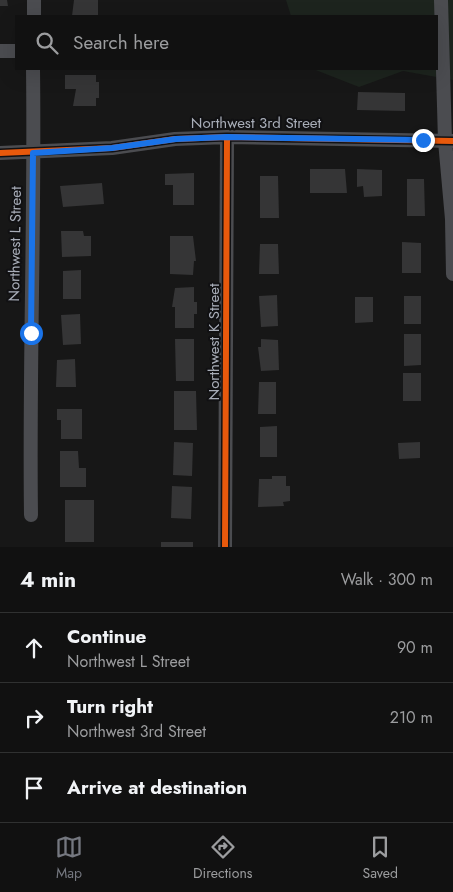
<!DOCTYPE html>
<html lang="en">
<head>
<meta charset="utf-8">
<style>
  :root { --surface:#111; --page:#1a1a1a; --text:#f1f3f6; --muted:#9c9d9f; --line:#303131; --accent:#757880 }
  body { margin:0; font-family:Jost,sans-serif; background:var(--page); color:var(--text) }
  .stop { position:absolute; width:15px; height:15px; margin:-11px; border:4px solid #1a73e8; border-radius:50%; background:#fff }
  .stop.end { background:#1a73e8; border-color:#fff; box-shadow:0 1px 5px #0008 }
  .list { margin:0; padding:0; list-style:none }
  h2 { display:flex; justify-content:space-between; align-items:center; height:65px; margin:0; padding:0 20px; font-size:21px }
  h2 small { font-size:16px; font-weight:400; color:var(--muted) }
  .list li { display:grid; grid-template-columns:32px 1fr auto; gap:15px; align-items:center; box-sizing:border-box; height:70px; padding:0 20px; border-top:1px solid var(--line) }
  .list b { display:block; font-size:19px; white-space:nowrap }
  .list p { margin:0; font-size:16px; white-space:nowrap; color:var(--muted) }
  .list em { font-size:16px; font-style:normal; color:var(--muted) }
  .icon { flex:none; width:28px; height:28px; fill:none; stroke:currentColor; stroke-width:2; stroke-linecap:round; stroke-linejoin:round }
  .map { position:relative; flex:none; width:453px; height:547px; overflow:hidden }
  .search { position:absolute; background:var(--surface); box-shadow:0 5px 20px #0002; left:15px; right:15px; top:15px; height:55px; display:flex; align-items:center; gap:12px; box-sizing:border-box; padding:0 18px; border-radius:0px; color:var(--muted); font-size:19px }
  .sheet { height:275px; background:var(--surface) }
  nav { display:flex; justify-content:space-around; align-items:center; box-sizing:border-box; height:70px; border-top:1px solid var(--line); background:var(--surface); font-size:14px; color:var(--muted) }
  nav a { display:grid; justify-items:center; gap:2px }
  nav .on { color:var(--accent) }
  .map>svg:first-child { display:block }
  .green { fill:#1d241e }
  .building { fill:#353536 }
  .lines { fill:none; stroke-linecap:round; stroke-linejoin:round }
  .minor { stroke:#4b4c50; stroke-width:14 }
  .cycleway-casing { stroke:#111113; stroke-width:9 }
  .cycleway { stroke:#e8590c; stroke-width:6 }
  .route { stroke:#1a73e8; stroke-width:6 }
  .labels { text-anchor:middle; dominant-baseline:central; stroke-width:4; stroke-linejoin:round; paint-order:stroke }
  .street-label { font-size:15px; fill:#a8adb8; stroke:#111113 }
</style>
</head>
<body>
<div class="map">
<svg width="453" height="547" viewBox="0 0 453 547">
  <rect width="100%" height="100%" fill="#171717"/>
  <!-- green -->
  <path class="green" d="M 286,0 L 453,0 L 453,80 L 403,71 L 359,87 L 313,69 L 437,69 L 437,16 L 291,16 Z"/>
  <!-- building -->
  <path class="building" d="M 0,0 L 7,0 L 8,6 L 0,6 Z
    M 74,0 L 98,0 L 98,16 L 72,16 Z
    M 65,75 L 96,75 L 96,82 L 99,82 L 99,98 L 96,98 L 96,106 L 73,106 L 76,89 L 65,89 Z
    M 358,92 L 405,93 L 405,111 L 357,110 Z
    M 310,169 L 345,169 L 347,193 L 310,193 Z
    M 357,169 L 382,170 L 382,196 L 364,197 L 363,186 L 357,187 Z
    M 194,173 L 194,205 L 173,205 L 173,185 L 165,185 L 165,174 Z
    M 260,176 L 278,176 L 279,218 L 260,218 Z
    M 407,179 L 424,179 L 425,216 L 407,216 Z
    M 102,183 L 104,204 L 63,207 L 60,186 Z
    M 61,231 L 83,231 L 84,236 L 91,236 L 91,256 L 62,257 Z
    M 170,236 L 193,236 L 196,261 L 194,261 L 193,275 L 170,274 Z
    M 402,242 L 421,243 L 421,273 L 402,273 Z
    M 260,244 L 278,244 L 279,274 L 259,274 Z
    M 81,270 L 81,299 L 63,299 L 63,271 Z
    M 194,287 L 194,302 L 197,302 L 197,314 L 194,314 L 194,328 L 175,328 L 175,307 L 172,307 L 175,288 Z
    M 277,295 L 278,326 L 261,327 L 259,296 Z
    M 404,296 L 421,296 L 421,324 L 404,324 Z
    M 355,297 L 373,297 L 373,322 L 355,323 Z
    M 80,314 L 81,344 L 63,345 L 61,315 Z
    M 404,334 L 421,334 L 421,365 L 404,366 Z
    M 175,339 L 194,339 L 194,381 L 176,381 Z
    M 261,339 L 278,340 L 279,370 L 261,371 L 258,347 L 261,347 Z
    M 75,359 L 76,387 L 56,387 L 57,360 Z
    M 403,373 L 421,373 L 421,401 L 403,401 Z
    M 259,382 L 276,382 L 276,414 L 258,414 Z
    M 174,391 L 196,391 L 197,430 L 174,430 Z
    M 57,409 L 82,409 L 82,439 L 61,439 L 61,420 L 57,420 Z
    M 277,426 L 277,457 L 260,457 L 260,427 Z
    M 174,442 L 193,443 L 192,476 L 173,475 Z
    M 420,442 L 420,458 L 399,459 L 398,443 Z
    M 60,451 L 78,451 L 79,468 L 86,468 L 86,487 L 60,487 Z
    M 272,476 L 286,476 L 286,486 L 290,486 L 290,501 L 283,502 L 284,506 L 258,507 L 259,479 L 272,479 Z
    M 172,486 L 192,487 L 191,519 L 171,518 Z
    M 65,500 L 94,500 L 94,542 L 65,542 Z
    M 161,542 L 193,542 L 193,547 L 161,547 Z"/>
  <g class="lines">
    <!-- minor -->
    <path class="minor" d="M 441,0 L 445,141 L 452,219 L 453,274
      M 34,16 L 34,0
      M 0,51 L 16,51
      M 0,153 L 112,148 L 175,139 L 227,137 L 453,141
      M 31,515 C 29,366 35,218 33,69
      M 225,547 L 227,137"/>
    <!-- cycleway casing -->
    <g class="cycleway-casing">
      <path id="cycleway" d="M 0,153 L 112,148 L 175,139 L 227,137 L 453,141
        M 225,547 L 227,137"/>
    </g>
    <!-- cycleway -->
    <use href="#cycleway" class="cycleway"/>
  </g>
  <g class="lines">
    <!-- route -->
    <path class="route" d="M 31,333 L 33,153 L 112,148 L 176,139 L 227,137 L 423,140"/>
  </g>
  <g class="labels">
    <!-- street labels -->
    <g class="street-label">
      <text x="256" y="123">Northwest 3rd Street</text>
      <text transform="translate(15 244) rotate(-89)">Northwest L Street</text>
      <text transform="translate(214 342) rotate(-90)">Northwest K Street</text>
    </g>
  </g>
</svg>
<div class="stop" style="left:31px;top:333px"></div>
<div class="stop end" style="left:423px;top:140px"></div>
<div class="search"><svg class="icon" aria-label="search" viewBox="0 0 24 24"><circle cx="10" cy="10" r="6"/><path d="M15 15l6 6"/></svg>Search here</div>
</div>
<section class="sheet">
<h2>4 min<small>Walk · 300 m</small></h2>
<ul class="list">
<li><svg class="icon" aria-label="ahead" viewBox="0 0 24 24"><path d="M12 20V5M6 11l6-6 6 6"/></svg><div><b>Continue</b><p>Northwest L Street</p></div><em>90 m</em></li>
<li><svg class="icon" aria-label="right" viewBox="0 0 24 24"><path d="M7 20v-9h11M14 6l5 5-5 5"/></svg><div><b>Turn right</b><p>Northwest 3rd Street</p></div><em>210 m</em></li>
<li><svg class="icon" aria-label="arrive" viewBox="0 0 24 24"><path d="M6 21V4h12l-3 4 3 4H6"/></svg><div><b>Arrive at destination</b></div></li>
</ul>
</section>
<nav>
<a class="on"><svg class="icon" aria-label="map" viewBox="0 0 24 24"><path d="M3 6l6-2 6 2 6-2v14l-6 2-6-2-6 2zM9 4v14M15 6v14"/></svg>Map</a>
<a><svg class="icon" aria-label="directions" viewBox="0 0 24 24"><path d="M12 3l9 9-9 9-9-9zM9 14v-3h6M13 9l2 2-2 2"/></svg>Directions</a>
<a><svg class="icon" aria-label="saved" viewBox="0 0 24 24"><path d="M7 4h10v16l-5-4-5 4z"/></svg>Saved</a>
</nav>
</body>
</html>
